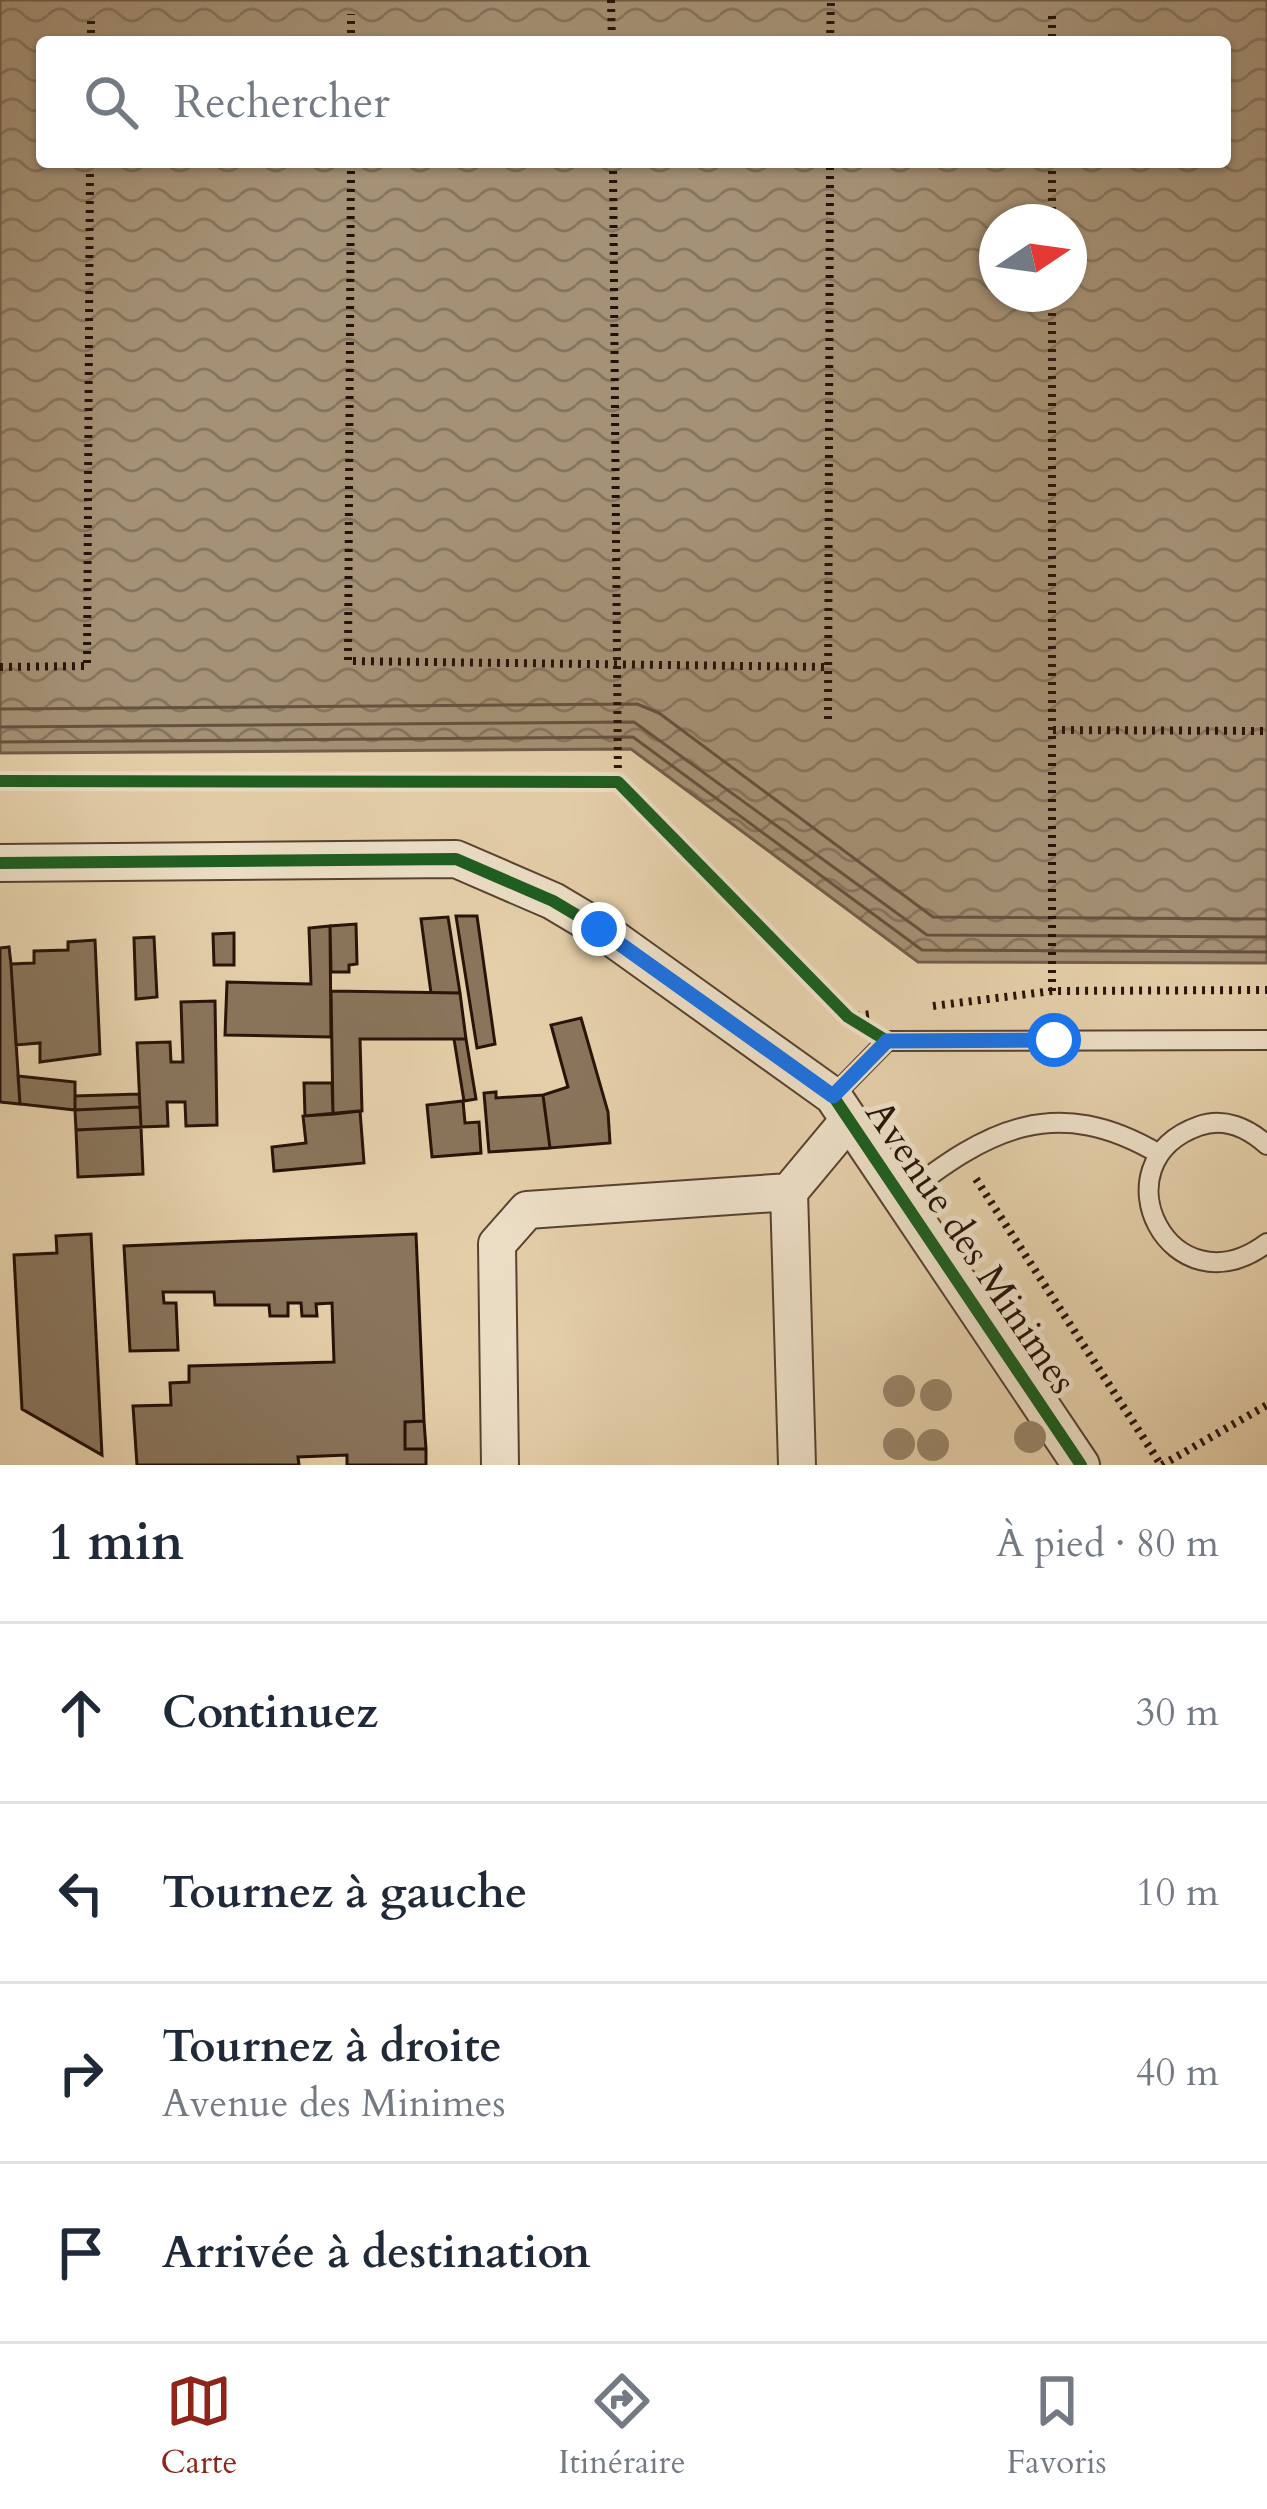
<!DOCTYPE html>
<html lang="fr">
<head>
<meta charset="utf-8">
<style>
  :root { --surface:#fff; --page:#f2f2f3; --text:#1f2937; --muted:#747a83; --line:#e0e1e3; --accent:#8f2418 }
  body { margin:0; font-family:Cardo,serif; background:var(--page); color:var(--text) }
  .compass { position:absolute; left:979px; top:204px; width:108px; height:108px; border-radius:50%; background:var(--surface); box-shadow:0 3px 9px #0004; rotate:77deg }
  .stop { position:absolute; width:36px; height:36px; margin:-27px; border:9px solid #1a73e8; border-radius:50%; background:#fff }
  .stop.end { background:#1a73e8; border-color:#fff; box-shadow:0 3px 12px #0008 }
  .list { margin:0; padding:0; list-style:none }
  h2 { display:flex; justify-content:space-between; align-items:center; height:156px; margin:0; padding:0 48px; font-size:51px }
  h2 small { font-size:39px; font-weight:400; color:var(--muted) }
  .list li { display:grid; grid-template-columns:78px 1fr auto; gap:36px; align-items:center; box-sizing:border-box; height:180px; padding:0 48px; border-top:3px solid var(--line) }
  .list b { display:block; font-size:45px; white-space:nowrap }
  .list p { margin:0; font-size:39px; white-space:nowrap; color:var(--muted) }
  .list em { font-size:39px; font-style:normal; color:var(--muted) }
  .icon { flex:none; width:66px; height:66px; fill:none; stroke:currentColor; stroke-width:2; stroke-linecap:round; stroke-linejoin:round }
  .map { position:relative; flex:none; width:1267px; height:1465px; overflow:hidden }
  .search { position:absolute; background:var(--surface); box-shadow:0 3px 9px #0004; left:36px; right:36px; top:36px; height:132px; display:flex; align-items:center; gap:30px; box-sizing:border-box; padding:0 42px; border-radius:12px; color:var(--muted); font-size:45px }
  .sheet { height:876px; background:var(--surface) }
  nav { display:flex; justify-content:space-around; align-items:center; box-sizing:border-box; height:168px; border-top:3px solid var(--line); background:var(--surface); font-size:33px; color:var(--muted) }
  nav a { display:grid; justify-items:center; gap:6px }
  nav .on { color:var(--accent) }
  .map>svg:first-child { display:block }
  .water { fill:url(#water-waves); stroke:#725e49; stroke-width:3; fill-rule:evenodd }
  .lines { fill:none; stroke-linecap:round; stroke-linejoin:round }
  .shore { stroke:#65523e; stroke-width:3 }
  .building { fill:#8a765d; stroke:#251207; stroke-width:3 }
  .lane-casing { stroke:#564230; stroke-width:22 }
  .street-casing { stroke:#564230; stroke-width:40 }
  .path { stroke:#251207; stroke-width:8; stroke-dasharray:3 6; stroke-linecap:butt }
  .lane { stroke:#efe2ca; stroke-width:18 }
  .street { stroke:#efe2ca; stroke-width:36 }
  .cycleway-casing { stroke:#efe2ca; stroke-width:20 }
  .cycleway { stroke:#1b5e20; stroke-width:12 }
  .tree { fill:#9b876c }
  .route { stroke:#1a73e8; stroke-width:15 }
  .labels { text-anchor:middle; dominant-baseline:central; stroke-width:10; stroke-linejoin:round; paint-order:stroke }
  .street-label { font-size:39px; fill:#251207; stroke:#efe2ca }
</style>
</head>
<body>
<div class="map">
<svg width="1267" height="1465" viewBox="0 0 1267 1465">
  <defs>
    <pattern id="water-waves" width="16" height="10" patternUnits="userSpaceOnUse" patternTransform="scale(3)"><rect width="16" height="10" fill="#a59175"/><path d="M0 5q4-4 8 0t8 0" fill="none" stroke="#86755e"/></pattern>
  </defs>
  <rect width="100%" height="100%" fill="#e7d2ad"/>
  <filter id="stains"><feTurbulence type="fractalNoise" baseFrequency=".00167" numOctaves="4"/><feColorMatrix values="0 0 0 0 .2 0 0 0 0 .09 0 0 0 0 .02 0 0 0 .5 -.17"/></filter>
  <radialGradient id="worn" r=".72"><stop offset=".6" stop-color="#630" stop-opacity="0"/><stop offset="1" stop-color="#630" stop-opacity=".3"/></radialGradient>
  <!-- water -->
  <path class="water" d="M 0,0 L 1267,0 L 1267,963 L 918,962 L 631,749 L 0,753 ZM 42,42 L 1225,42 L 1225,162 L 42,162 ZM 997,222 L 1069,222 L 1069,294 L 997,294 Z"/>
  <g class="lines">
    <!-- shore -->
    <path class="shore" d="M 0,709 L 637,704 L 659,713 L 933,917 L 1267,919
      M 0,727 L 634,722 L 927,935 L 1267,937
      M 0,742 L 633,737 L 922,950 L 1267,952"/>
  </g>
  <!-- building -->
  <path class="building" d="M 456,916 L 477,916 L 495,1044 L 477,1048 Z
    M 448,917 L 460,993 L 431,993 L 421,919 Z
    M 356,924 L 357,964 L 349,965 L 349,972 L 331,972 L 330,926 Z
    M 330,926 L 331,1037 L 225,1035 L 227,982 L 311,984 L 309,928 Z
    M 234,933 L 234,965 L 214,965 L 213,934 Z
    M 154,937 L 157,997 L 136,999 L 134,938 Z
    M 95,940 L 100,1054 L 40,1062 L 40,1043 L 16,1045 L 11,964 L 34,963 L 34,951 L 68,950 L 68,942 Z
    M 9,947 L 11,964 L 20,1104 L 0,1102 L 0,948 Z
    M 331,991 L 460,993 L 466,1039 L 360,1039 L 362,1111 L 333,1114 Z
    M 215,1001 L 217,1125 L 186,1126 L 185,1102 L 167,1102 L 168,1126 L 141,1127 L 137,1043 L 170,1042 L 171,1062 L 183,1062 L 181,1002 Z
    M 581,1018 L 608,1112 L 610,1143 L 550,1148 L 543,1095 L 568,1087 L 551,1025 Z
    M 454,1039 L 466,1039 L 476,1099 L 464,1101 Z
    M 18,1076 L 75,1082 L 75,1110 L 20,1104 Z
    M 304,1083 L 332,1083 L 333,1114 L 305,1116 Z
    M 496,1092 L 496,1098 L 543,1095 L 550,1148 L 489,1152 L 484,1093 Z
    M 139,1094 L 140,1107 L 75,1110 L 75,1096 Z
    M 463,1101 L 465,1123 L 479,1122 L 481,1153 L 432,1157 L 427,1105 Z
    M 140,1107 L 141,1127 L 76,1130 L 75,1110 Z
    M 360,1111 L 364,1163 L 274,1171 L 272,1147 L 306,1143 L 303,1116 Z
    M 141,1127 L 143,1174 L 78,1177 L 76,1130 Z
    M 91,1234 L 102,1455 L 22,1409 L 14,1255 L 57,1253 L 56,1236 Z
    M 416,1234 L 424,1421 L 405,1422 L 405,1449 L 426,1449 L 426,1465 L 347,1465 L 347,1455 L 298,1457 L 299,1465 L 137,1465 L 133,1406 L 171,1405 L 170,1383 L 189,1382 L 189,1366 L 334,1362 L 332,1303 L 316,1304 L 317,1316 L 302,1316 L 301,1303 L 288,1303 L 288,1316 L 270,1316 L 269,1305 L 215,1305 L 214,1292 L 163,1292 L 164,1303 L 176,1303 L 178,1350 L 130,1351 L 124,1246 Z
    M 424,1421 L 426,1449 L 405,1449 L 405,1422 Z"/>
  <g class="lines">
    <!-- lane casing -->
    <g class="lane-casing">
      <path id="lane" d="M 833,1096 L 887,1041 L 1267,1040
        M 1267,1145 C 1248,1128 1224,1117 1199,1126 C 1094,1163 1171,1315 1267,1243
        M 902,1197 C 987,1129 1056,1093 1159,1154"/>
    </g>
    <!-- street casing -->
    <g class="street-casing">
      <path id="street" d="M 0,863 L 456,859 L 553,901 L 600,929 L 833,1096 L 1081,1465
        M 500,1465 L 497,1244 L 527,1210 L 789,1192
        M 797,1465 L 789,1192 L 849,1120"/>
    </g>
    <!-- path -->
    <path class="path" d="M 611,0 L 612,42
      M 1052,16 L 1052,42
      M 91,42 L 91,19
      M 351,42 L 351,14
      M 830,42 L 831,0
      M 351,162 L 348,661 L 829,667
      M 613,162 L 618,782
      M 1052,162 L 1052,222
      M 0,667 L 87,666 L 90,162
      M 828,719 L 830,162
      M 1053,730 L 1267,731
      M 1052,991 L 1052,294
      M 933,1006 L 1052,991 L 1267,990
      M 848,1017 L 871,1014
      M 976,1179 L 1161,1465
      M 1162,1465 L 1267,1405"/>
    <!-- lane -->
    <use href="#lane" class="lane"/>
    <!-- street -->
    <use href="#street" class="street"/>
    <!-- cycleway casing -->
    <g class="cycleway-casing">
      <path id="cycleway" d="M 0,781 L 618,782 L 848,1017 L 887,1041 L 833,1096
        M 0,863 L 456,859 L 553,901 L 600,929 L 833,1096 L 1081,1465"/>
    </g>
    <!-- cycleway -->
    <use href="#cycleway" class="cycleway"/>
  </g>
  <!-- trees -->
  <g class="tree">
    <circle cx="899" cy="1391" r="16"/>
    <circle cx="936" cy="1395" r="16"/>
    <circle cx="1030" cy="1437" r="16"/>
    <circle cx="899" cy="1444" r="16"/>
    <circle cx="933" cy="1445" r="16"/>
  </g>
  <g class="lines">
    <!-- route -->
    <path class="route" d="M 599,929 L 833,1096 L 887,1041 L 1054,1040"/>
  </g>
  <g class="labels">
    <!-- street labels -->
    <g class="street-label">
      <text transform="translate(971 1247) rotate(56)">Avenue des Minimes</text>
    </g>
  </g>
  <rect width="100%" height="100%" filter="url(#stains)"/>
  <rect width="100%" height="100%" fill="url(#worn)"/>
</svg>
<svg class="compass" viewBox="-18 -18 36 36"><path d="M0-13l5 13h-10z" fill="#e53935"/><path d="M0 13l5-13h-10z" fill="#747a83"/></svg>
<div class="stop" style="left:1054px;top:1040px"></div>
<div class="stop end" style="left:599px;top:929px"></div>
<div class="search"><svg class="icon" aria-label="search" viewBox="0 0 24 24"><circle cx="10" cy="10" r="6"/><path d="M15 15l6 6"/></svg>Rechercher</div>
</div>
<section class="sheet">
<h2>1 min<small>À pied · 80 m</small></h2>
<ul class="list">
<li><svg class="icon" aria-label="ahead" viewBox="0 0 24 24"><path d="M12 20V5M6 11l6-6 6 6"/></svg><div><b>Continuez</b></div><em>30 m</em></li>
<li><svg class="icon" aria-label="left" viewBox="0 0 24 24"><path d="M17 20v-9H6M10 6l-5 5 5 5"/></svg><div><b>Tournez à gauche</b></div><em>10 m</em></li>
<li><svg class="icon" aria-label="right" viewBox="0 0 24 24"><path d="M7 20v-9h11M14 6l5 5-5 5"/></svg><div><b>Tournez à droite</b><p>Avenue des Minimes</p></div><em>40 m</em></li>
<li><svg class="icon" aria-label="arrive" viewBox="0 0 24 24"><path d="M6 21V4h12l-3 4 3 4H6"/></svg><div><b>Arrivée à destination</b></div></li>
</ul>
</section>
<nav>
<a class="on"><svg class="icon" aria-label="map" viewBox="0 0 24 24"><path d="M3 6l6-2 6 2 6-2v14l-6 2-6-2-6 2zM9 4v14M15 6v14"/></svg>Carte</a>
<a><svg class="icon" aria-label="directions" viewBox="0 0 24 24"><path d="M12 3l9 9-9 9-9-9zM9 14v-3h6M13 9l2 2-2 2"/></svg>Itinéraire</a>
<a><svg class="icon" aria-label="saved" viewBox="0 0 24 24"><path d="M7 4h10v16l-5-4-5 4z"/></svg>Favoris</a>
</nav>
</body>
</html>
